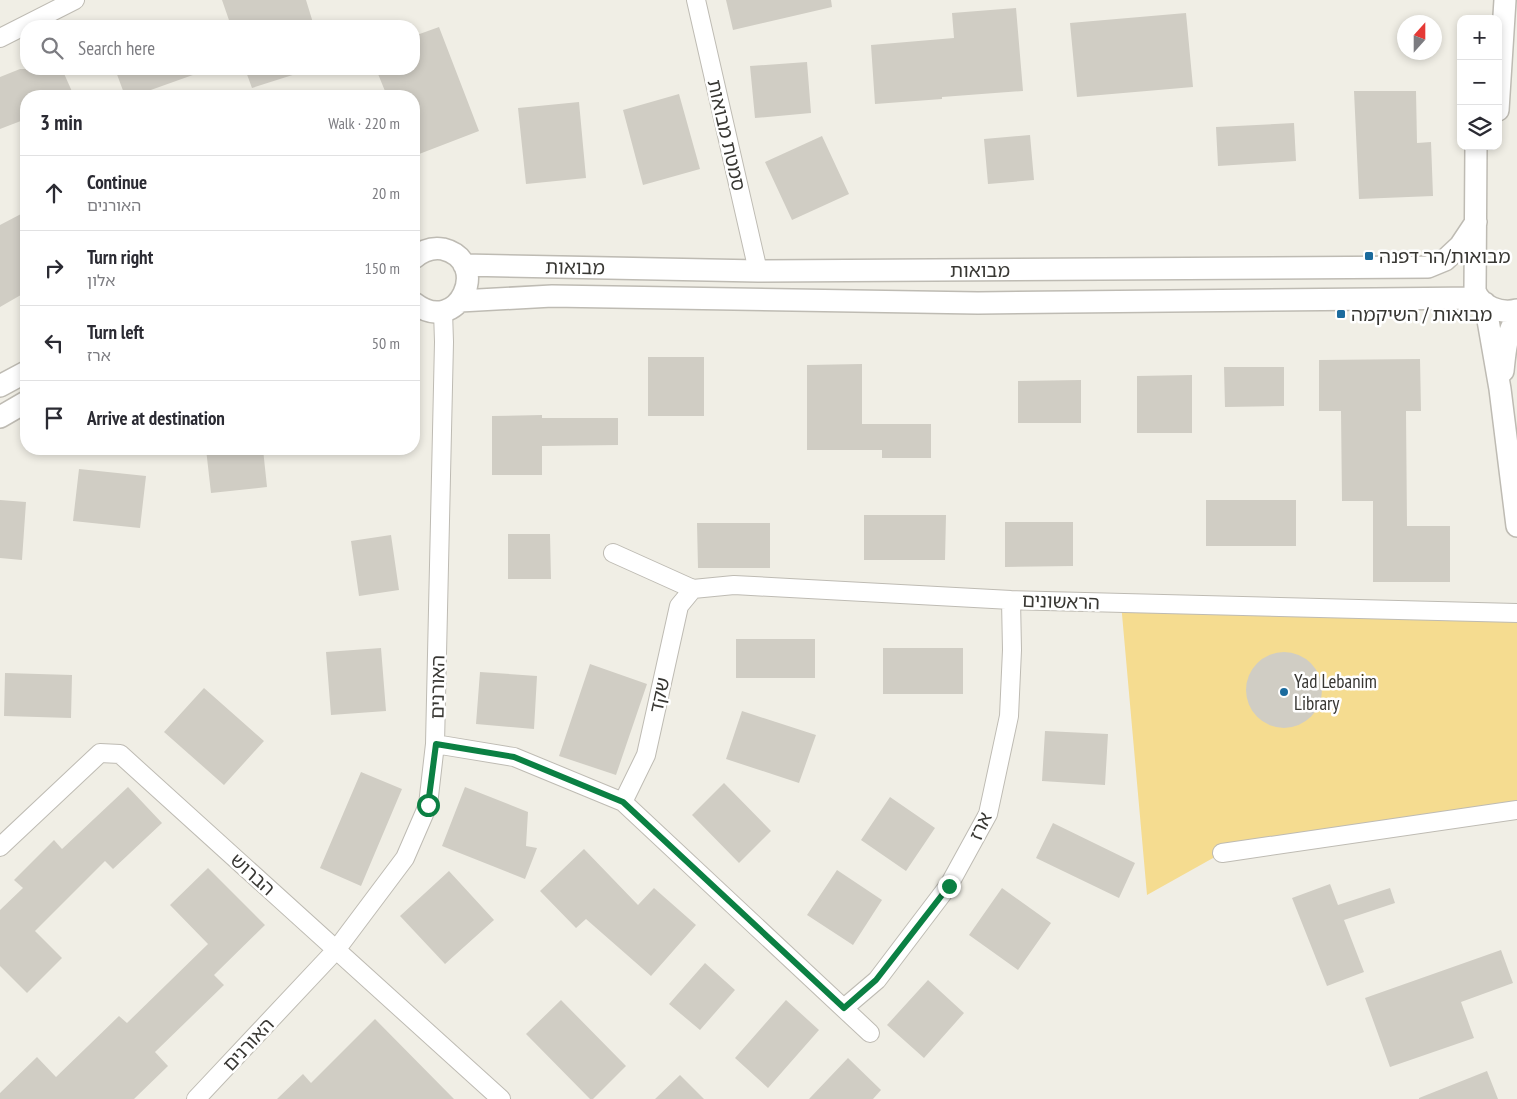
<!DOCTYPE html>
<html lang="en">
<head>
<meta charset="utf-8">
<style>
  :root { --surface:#fff; --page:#f2f2f3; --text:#2b2b33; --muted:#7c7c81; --line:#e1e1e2 }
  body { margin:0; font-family:"PT Sans Narrow","Noto Sans Hebrew",sans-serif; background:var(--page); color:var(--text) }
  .controls { position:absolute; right:15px; top:15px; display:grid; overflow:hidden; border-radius:10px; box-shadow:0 2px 8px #0003 }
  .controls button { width:45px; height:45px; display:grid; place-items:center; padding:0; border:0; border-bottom:1px solid var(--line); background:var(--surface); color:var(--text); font:25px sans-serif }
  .compass { position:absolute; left:1397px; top:15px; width:45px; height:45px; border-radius:50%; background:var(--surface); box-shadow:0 2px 8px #0003; rotate:21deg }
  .stop { position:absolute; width:15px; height:15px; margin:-11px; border:4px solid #0b8043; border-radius:50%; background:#fff }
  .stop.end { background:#0b8043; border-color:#fff; box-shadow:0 1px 5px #0008 }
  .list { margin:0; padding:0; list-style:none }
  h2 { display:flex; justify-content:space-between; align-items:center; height:65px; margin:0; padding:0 20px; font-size:21px }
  h2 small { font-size:16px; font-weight:400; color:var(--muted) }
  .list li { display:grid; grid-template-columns:32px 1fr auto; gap:15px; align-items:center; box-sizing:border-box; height:75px; padding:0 20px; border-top:1px solid var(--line) }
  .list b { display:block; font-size:19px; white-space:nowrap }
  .list p { margin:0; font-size:16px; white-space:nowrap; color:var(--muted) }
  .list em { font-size:16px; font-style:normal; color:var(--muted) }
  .icon { flex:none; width:28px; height:28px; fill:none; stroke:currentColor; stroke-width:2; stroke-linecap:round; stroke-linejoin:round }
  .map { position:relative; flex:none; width:1517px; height:1099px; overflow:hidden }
  .search { position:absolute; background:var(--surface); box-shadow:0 2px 8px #0003; left:20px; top:20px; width:400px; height:55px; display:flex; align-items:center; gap:12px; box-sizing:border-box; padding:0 18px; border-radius:20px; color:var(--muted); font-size:19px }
  .panel { position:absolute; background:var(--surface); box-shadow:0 2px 8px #0003; left:20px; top:90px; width:400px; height:365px; border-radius:20px }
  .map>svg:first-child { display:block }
  .green { fill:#f5dc90 }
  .building { fill:#d0cdc4 }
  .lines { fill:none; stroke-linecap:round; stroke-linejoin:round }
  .minor-casing { stroke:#bebbb3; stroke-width:20 }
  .tertiary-casing { stroke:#bebbb3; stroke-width:24 }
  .minor { stroke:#fff; stroke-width:18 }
  .tertiary { stroke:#fff; stroke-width:21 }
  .route { stroke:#0b8043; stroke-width:6 }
  .poi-dot { fill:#1b6b9d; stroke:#fff; stroke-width:2 }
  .labels { text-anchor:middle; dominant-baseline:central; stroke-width:5; stroke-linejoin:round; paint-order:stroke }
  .street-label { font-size:19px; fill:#383733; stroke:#fff }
  .poi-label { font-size:19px; fill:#383733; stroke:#fff; text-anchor:start }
</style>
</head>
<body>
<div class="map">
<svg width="1517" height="1099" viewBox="0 0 1517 1099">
  <rect width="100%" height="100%" fill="#f0eee5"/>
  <!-- green -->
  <path class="green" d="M 1121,603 L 1517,613 L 1517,810 L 1222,853 L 1147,895 Z"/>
  <!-- building -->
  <path class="building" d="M 222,0 L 306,0 L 314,26 L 231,26 Z
    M 726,0 L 831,0 L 832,7 L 733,30 Z
    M 1016,8 L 1023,91 L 942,97 L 942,99 L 875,104 L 871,45 L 954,38 L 952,13 Z
    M 1186,13 L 1193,87 L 1077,97 L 1070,23 Z
    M 439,27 L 479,131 L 414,156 L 414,96 L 387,96 L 376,69 L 414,69 L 414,36 Z
    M 807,62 L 811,113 L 755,118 L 750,66 Z
    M 20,69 L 62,69 L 74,96 L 26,96 L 26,119 L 0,129 L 0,77 Z
    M 115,69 L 203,69 L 204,71 L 134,96 L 125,96 Z
    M 245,69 L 301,69 L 302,72 L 252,88 Z
    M 1354,91 L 1416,91 L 1417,143 L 1431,142 L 1433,196 L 1359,199 Z
    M 679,94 L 700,169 L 643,185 L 623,110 Z
    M 579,102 L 586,178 L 526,184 L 518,108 Z
    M 1294,123 L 1296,161 L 1218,166 L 1216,127 Z
    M 1030,135 L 1034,180 L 988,184 L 984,139 Z
    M 822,136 L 849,194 L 792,220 L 765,162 Z
    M 21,214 L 26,223 L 26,292 L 0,307 L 0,225 Z
    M 648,357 L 704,357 L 704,416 L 648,416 Z
    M 1420,359 L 1421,411 L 1406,411 L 1407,526 L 1450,526 L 1450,582 L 1373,582 L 1373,501 L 1342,501 L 1341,411 L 1319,411 L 1319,360 Z
    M 862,364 L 862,424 L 931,424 L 931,458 L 882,458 L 882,450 L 807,450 L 807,365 Z
    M 1224,367 L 1284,367 L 1284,406 L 1225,407 Z
    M 1192,375 L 1192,433 L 1137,433 L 1137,376 Z
    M 1081,380 L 1081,423 L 1018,423 L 1018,381 Z
    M 542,415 L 542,418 L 618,418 L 618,445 L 542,446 L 542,475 L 492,475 L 492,416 Z
    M 206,449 L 263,449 L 267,487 L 211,493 Z
    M 79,469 L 146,476 L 140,528 L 73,521 Z
    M 0,500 L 26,502 L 22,560 L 0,558 Z
    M 1206,500 L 1296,500 L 1296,546 L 1206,546 Z
    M 864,515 L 946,515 L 945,560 L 864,560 Z
    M 1005,522 L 1073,522 L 1073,566 L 1005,567 Z
    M 697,523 L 770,523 L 770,568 L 698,568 Z
    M 508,534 L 550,534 L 551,579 L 508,579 Z
    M 391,535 L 399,590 L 359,596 L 351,541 Z
    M 736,639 L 815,639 L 815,678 L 736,678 Z
    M 381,648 L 386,711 L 331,715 L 326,652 Z
    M 883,648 L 963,648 L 963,694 L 883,694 Z
    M1246 690a38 38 0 1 1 76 0a38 38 0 1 1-76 0Z
    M 590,664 L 647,684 L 616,775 L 559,756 Z
    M 480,672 L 537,676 L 534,729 L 476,724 Z
    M 5,673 L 72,675 L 71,718 L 4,716 Z
    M 204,688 L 264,741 L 224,785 L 164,732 Z
    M 742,711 L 816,735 L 799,783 L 726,759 Z
    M 1045,731 L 1108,734 L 1105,785 L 1042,781 Z
    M 361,772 L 402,789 L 361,886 L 320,868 Z
    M 724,783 L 771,831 L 739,863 L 692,815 Z
    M 128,787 L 162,823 L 113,869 L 105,861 L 35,931 L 62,958 L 27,993 L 0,966 L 0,910 L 23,888 L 14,880 L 54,840 L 62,849 Z
    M 465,787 L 528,812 L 526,846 L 537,848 L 525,879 L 442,846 Z
    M 890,797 L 935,828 L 906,871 L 861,840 Z
    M 1053,823 L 1135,863 L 1119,898 L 1036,858 Z
    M 584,849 L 638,905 L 654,888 L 696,925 L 651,976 L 586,919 L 576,928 L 540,891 Z
    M 208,868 L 265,925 L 214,975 L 224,985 L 155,1052 L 168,1066 L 134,1099 L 0,1099 L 0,1093 L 37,1057 L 56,1077 L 119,1016 L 127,1023 L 208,944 L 170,905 Z
    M 837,870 L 882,900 L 853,945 L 807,915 Z
    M 449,871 L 494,920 L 445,964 L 400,916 Z
    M 1330,884 L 1338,905 L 1390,888 L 1395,903 L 1344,920 L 1364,972 L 1327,986 L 1292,898 Z
    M 1002,888 L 1051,923 L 1018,970 L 969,935 Z
    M 1501,950 L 1513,983 L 1461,1002 L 1474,1038 L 1390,1067 L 1365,998 Z
    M 705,963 L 735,990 L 700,1030 L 669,1004 Z
    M 928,980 L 964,1013 L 924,1058 L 887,1025 Z
    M 561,1000 L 626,1066 L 593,1099 L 590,1099 L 526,1034 Z
    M 786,1000 L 819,1030 L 768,1088 L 735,1058 Z
    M 375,1019 L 454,1099 L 277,1099 L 303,1074 L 311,1083 Z
    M 848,1058 L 881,1090 L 873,1099 L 809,1099 Z
    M 1487,1071 L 1498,1099 L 1419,1099 L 1419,1098 Z
    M 680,1075 L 704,1099 L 655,1099 Z"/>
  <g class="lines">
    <!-- minor casing -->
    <g class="minor-casing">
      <path id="minor" d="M 696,0 L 758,271
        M 0,38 L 75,0
        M 613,553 L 693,589 L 734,585 L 1011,600 L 1517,613
        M 435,744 L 514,757 L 623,802 L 870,1033
        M 623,802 L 646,755 L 679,606 L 693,589
        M 0,847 L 100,753 L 120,754 L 501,1099
        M 1222,853 L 1517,810
        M 844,1008 L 877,980 L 949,885 L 988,814 L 1009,716 L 1012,650 L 1011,600
        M 196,1099 L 336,950 L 405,858 L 428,805 L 435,744 L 444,342 L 443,311"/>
    </g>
    <!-- tertiary casing -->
    <g class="tertiary-casing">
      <path id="tertiary" d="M 1498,110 L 1505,0
        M 1476,146 L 1475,291 C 1481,307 1501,314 1517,310
        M 414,258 C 422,251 432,247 443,249 C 492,261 459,338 414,303
        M 464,265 L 758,271 L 1428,267 L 1445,260 L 1460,246 L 1476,222
        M 460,301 L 552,296 L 978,303 L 1478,298
        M 1485,303 L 1500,389 L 1517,526
        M 1503,371 C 1505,353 1506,333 1517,318
        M 0,386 L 26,372
        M 0,417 L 26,402"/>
    </g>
    <!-- minor -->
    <use href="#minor" class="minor"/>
    <!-- tertiary -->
    <use href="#tertiary" class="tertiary"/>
  </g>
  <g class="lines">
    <!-- route -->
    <path class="route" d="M 428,805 L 436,744 L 514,757 L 623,802 L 844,1008 L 876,980 L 949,886"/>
  </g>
  <!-- markers -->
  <g class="poi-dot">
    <rect x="1364" y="251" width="10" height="10" rx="2.5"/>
    <rect x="1336" y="309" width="10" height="10" rx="2.5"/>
    <circle cx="1284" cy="692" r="5"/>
  </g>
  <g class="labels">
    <!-- street labels -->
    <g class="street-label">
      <text transform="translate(727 135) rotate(77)">סמטת מבואות</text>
      <text transform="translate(575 267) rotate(1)">מבואות</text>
      <text x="980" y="270">מבואות</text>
      <text transform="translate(1061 601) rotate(2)">הראשונים</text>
      <text transform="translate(437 687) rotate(-89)">האורנים</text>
      <text transform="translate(659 695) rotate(-78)">שקד</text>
      <text transform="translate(980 826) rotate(-65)">ארז</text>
      <text transform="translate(253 874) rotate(42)">הברוש</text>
      <text transform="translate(248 1044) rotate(-47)">האורנים</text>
    </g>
    <!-- poi labels -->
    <g class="poi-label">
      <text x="1379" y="256">מבואות/הר דפנה</text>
      <text x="1351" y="314">מבואות / השיקמה</text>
      <text x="1294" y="681">Yad Lebanim<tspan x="1294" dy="22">Library</tspan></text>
    </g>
  </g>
</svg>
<div class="controls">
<button>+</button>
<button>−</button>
<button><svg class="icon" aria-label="layers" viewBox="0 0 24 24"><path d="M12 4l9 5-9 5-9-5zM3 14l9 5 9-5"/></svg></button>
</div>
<svg class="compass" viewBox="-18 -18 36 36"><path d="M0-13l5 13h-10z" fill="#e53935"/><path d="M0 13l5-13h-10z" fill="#7c7c81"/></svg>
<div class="stop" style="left:428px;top:805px"></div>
<div class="stop end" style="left:949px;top:886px"></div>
<div class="search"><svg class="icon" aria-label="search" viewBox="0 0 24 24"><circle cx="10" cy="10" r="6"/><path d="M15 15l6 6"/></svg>Search here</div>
<section class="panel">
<h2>3 min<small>Walk · 220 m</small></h2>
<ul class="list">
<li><svg class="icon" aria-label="ahead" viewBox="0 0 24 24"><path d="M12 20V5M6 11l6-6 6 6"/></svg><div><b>Continue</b><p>האורנים</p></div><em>20 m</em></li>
<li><svg class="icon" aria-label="right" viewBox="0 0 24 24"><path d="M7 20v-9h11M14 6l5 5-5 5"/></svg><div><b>Turn right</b><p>אלון</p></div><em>150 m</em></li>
<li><svg class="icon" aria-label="left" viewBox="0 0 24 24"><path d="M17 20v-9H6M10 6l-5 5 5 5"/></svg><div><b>Turn left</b><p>ארז</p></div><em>50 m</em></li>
<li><svg class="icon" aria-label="arrive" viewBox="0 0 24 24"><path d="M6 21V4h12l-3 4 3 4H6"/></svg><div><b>Arrive at destination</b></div></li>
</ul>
</section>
</div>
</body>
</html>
